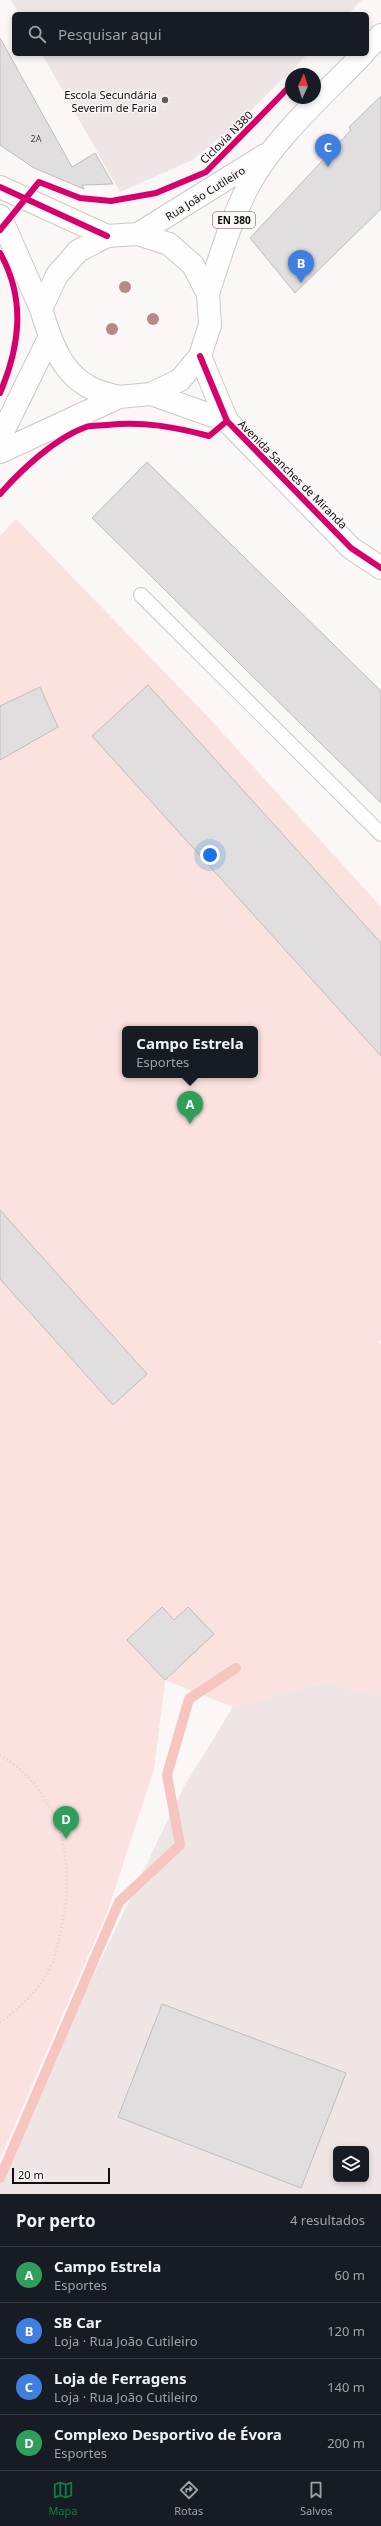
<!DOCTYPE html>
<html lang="pt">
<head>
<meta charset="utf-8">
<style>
  :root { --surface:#171b24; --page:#20242c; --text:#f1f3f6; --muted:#9ea1a6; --line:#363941; --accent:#0b8043 }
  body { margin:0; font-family:"Noto Sans",sans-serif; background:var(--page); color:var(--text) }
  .controls { position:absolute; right:12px; bottom:12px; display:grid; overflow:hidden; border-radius:6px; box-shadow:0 2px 6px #0003 }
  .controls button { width:36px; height:36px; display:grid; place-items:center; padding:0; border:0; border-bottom:1px solid var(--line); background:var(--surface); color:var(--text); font:20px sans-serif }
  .compass { position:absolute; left:285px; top:68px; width:36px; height:36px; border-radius:50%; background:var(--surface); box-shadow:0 2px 6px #0003; rotate:4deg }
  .scale { position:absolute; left:12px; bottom:10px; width:98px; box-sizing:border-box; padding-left:4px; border:2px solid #0f0e0d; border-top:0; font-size:11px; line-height:14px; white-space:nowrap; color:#0f0e0d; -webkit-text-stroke:3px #fbf6f5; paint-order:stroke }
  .you { position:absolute; left:210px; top:855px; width:14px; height:14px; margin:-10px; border:3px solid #fff; border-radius:50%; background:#1a73e8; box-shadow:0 0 0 6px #1a73e833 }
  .badge { display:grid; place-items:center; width:26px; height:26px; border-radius:50%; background:var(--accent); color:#fff; font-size:13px; font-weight:700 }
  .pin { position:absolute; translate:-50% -33px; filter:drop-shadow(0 1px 2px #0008) }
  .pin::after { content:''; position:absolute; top:21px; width:14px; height:12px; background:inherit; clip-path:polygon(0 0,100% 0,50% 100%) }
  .popup { position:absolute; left:122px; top:1026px; width:136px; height:52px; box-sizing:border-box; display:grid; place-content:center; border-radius:6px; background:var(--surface); filter:drop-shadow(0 1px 3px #0005); font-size:13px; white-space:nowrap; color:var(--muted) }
  .popup b { font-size:15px; color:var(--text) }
  .popup::after { content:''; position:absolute; left:50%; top:100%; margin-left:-8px; border:8px solid transparent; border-top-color:var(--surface) }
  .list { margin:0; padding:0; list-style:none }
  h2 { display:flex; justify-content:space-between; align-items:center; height:52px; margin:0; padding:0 16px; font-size:17px }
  h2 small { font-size:13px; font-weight:400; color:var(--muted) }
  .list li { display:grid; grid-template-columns:26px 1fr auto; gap:12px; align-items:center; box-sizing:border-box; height:56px; padding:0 16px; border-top:1px solid var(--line) }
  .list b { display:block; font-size:15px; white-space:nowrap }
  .list p { margin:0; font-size:13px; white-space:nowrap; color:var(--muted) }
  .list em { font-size:13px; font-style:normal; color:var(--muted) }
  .icon { flex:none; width:22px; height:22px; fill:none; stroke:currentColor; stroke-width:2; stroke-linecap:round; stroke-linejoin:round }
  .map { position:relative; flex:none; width:381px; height:2194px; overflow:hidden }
  .search { position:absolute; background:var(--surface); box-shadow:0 2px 6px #0003; left:12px; right:12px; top:12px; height:44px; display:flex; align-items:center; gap:10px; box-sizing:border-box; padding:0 14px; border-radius:6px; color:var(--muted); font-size:15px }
  .sheet { height:276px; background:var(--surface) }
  nav { display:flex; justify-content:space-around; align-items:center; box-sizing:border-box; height:56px; border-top:1px solid var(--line); background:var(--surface); font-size:11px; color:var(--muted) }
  nav a { display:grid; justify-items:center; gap:2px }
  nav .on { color:var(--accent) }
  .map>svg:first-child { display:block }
  .built { fill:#eee5e4; fill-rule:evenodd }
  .green { fill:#fbe2de; fill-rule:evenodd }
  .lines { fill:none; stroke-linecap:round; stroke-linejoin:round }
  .stream { stroke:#f6c5bf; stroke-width:10 }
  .building { fill:#e0dede; stroke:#bfbdbd }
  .lane-casing { stroke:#cbc9c8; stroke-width:16 }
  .street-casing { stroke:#cbc9c8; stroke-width:24 }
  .primary-casing { stroke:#cbc9c8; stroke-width:24 }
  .path { stroke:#d5d4d4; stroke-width:2.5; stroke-dasharray:1 3; stroke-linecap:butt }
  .lane { stroke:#fefefe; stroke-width:14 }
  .street { stroke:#fefefe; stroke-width:22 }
  .primary { stroke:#fefefe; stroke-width:22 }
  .cycleway-casing { stroke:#fbf6f5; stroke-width:8 }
  .cycleway { stroke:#d6006c; stroke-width:6 }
  .tree { fill:#b88a87 }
  .poi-dot { fill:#61605f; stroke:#fbf6f5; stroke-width:1.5 }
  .labels { text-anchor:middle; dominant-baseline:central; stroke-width:3; stroke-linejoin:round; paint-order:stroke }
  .number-label { font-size:9px; fill:#464444 }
  .shield { fill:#fbf6f5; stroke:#565453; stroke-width:1 }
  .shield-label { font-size:10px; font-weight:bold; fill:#0f0e0d }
  .poi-label { font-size:11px; fill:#0f0e0d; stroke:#fbf6f5; text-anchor:end }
  .street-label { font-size:11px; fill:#0f0e0d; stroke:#fbf6f5 }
</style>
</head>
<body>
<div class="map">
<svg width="381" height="2194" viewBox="0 0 381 2194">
  <rect width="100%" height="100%" fill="#faf7f6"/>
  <!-- built -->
  <path class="built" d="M 11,0 L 362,0 L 348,14 L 19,14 Z
    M 42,54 L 308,54 L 236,125 L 192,160 L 120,192 Z
    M 324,1682 L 381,1696 L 381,2194 L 0,2194 L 0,2171 L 183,1788 L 233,1707 ZM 336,2149 L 366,2149 L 366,2179 L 336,2179 Z"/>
  <!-- green -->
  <path class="green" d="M 16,519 L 209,718 L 381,907 L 381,1340 L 378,1343 L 381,1344 L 381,1696 L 324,1682 L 233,1707 L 165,1680 L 154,1769 L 108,1910 L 0,2159 L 0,536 ZM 125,1029 L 255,1029 L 255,1075 L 125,1075 Z"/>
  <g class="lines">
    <!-- stream -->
    <path class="stream" d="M 0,2178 L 119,1902 L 180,1845 L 167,1775 L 189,1699 L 236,1668"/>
  </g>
  <!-- building -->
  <path class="building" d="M 0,38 L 72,167 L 95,153 L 113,184 L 82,185 L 84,189 L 34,168 L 0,145 Z
    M 381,96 L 381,209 L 295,293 L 250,238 L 351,130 L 349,127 Z
    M 147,462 L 381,691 L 381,803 L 92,518 Z
    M 148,685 L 381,943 L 381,1056 L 92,736 Z
    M 40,687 L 58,727 L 0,760 L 0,706 Z
    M 0,1210 L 147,1374 L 113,1405 L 0,1279 Z
    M 162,1607 L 174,1620 L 188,1607 L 214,1634 L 165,1680 L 127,1640 Z
    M 162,2004 L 346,2073 L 301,2188 L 118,2117 Z"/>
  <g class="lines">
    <!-- lane casing -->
    <g class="lane-casing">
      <path id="lane" d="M 141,595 L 381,834"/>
    </g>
    <!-- street casing -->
    <g class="street-casing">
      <path id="street" d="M 0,187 L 107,236
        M 0,216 L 41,309
        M 200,356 L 227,421 L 351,548 L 381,568
        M 151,394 L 227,421"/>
    </g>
    <!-- primary casing -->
    <g class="primary-casing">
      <path id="primary" d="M 367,49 L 381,35
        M 138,234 L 265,155
        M 208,294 C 220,257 231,219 249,185 C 274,138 326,93 363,54
        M 0,438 L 49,338
        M 0,452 L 119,397 L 151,394 L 180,380 L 200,356 L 210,325 L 208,294 L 193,265 L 169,244 L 138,234 L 107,236 L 78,251 L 57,275 L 41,309 C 50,338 60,372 89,387 C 98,392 109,394 119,397"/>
    </g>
    <!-- path -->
    <path class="path" d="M 0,1755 C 64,1794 77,1865 60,1934 C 57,1949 54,1965 45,1977 C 33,1996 17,2009 0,2023"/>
    <!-- lane -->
    <use href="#lane" class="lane"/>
    <!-- street -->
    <use href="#street" class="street"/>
    <!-- primary -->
    <use href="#primary" class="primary"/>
    <!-- cycleway casing -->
    <g class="cycleway-casing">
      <path id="cycleway" d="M 0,187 L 107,236
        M 0,230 L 39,182 L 80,198 L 111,201 L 156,193 L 206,172 L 291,85
        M 0,253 C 26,299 20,346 0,393
        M 200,356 L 227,421 L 351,548 L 381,568
        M 0,494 C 21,470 55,438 86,427 C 92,425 101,426 107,425 C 143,421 175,427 209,436 L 227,421"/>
    </g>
    <!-- cycleway -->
    <use href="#cycleway" class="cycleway"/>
  </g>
  <!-- trees -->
  <g class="tree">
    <circle cx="125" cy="287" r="6"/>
    <circle cx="153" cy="319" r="6"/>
    <circle cx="112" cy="329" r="6"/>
  </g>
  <!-- markers -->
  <circle class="poi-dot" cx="165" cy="100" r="4"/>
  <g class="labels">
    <!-- number labels -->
    <g class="number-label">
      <text x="36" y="138">2A</text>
    </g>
    <!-- shield labels -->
    <rect class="shield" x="213" y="212" width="42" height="16" rx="3"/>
    <g class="shield-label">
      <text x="234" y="220">EN 380</text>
    </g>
    <!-- poi labels -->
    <g class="poi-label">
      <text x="157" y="94">Escola Secundária<tspan x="157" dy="13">Severim de Faria</tspan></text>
    </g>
    <!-- street labels -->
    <g class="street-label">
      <text transform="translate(226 137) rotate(-45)">Ciclovia N380</text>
      <text transform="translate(205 193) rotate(-32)">Rua João Cutileiro</text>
      <text transform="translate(293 474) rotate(45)">Avenida Sanches de Miranda</text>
    </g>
  </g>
</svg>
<div class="controls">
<button><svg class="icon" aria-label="layers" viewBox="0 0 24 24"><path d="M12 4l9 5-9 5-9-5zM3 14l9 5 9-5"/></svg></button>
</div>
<svg class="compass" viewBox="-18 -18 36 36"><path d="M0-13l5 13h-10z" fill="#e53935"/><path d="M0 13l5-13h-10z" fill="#9ea1a6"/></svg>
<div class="scale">20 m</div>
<div class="you"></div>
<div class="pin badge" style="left:190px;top:1124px;background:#2e9e5b">A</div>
<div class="popup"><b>Campo Estrela</b>Esportes</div>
<div class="pin badge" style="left:301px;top:283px;background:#3f7fe0">B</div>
<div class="pin badge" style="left:328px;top:167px;background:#3f7fe0">C</div>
<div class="pin badge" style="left:66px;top:1839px;background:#2e9e5b">D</div>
<div class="search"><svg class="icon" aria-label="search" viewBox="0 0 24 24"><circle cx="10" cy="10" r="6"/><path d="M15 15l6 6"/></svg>Pesquisar aqui</div>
</div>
<section class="sheet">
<h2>Por perto<small>4 resultados</small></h2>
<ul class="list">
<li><span class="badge" style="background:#2e9e5b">A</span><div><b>Campo Estrela</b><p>Esportes</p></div><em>60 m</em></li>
<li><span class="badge" style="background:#3f7fe0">B</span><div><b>SB Car</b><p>Loja · Rua João Cutileiro</p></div><em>120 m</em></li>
<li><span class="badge" style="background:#3f7fe0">C</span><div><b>Loja de Ferragens</b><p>Loja · Rua João Cutileiro</p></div><em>140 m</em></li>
<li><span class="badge" style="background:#2e9e5b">D</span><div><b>Complexo Desportivo de Évora</b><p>Esportes</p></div><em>200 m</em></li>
</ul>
</section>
<nav>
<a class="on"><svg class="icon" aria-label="map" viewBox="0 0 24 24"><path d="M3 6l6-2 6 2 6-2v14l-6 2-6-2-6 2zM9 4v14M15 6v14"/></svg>Mapa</a>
<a><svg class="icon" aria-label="directions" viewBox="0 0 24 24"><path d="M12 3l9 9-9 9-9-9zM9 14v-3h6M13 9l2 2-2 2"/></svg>Rotas</a>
<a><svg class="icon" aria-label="saved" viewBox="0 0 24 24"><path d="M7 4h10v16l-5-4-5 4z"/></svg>Salvos</a>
</nav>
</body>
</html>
